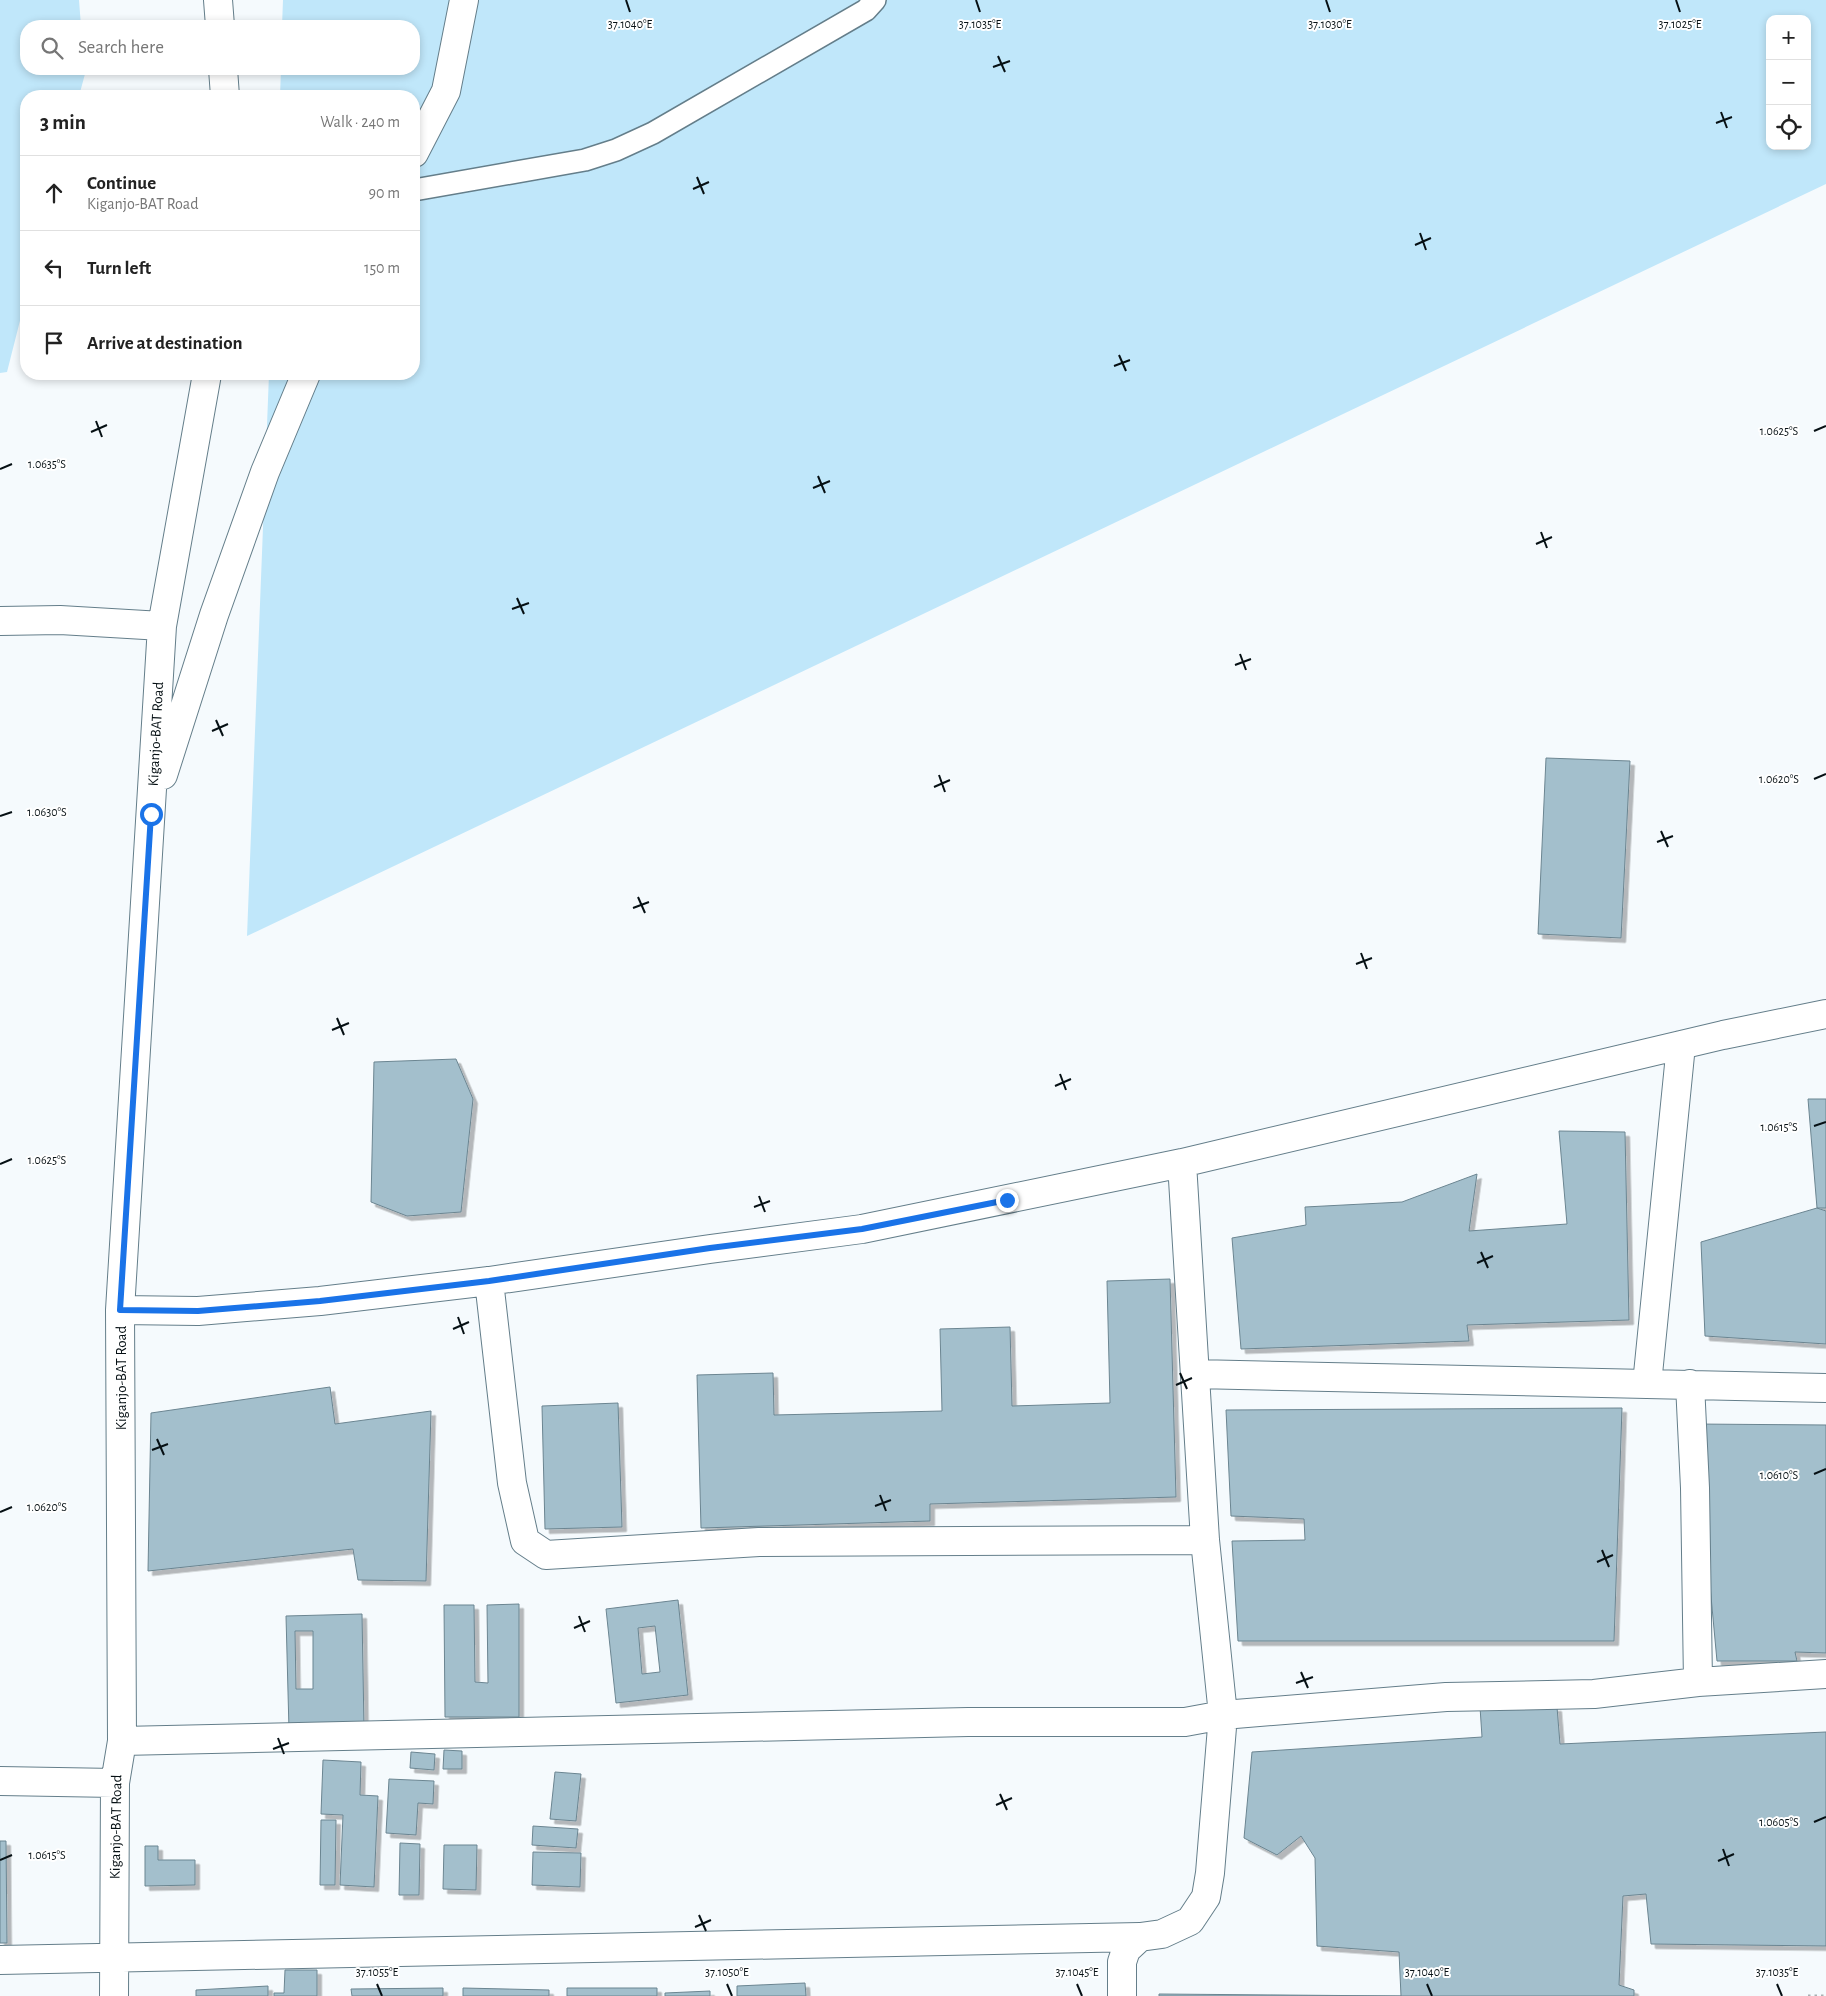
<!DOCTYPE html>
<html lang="en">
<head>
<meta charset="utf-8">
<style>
  :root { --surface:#fff; --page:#f2f2f2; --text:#222; --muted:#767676; --line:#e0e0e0 }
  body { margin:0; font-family:"Alegreya Sans",sans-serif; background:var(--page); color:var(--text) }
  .controls { position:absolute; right:15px; top:15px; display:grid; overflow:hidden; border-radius:10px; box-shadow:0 2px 8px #0003 }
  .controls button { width:45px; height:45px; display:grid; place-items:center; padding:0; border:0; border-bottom:1px solid var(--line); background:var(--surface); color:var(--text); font:25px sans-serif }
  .stop { position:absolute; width:15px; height:15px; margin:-11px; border:4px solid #1a73e8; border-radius:50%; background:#fff }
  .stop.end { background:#1a73e8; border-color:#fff; box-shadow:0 1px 5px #0008 }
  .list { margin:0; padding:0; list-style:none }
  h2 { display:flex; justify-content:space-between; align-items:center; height:65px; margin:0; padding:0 20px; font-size:21px }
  h2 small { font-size:16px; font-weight:400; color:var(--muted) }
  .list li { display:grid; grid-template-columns:32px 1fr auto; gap:15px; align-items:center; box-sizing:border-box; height:75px; padding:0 20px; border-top:1px solid var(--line) }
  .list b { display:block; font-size:19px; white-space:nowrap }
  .list p { margin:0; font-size:16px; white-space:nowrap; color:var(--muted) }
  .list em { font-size:16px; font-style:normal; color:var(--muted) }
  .icon { flex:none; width:28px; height:28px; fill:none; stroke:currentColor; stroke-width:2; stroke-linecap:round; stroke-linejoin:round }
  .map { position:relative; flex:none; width:1826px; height:1996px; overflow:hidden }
  .search { position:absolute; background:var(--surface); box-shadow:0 2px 8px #0003; left:20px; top:20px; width:400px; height:55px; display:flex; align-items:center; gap:12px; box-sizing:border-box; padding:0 18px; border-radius:20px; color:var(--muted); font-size:19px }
  .panel { position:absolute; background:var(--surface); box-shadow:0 2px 8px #0003; left:20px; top:90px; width:400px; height:290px; border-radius:20px }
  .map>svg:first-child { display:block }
  .green { fill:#c0e7fa; fill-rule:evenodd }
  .building { fill:#a3bfcc; stroke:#6b8591; fill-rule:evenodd; filter:url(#shadow) }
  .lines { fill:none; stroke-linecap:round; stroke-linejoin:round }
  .service-casing { stroke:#647e8a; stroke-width:24 }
  .minor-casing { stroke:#647e8a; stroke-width:30 }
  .path { stroke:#a8afb2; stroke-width:3; stroke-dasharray:2.5 4; stroke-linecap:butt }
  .service { stroke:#fff; stroke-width:21 }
  .minor { stroke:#fff; stroke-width:28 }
  .route { stroke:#1a73e8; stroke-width:6 }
  .ticks { fill:none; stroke:#061014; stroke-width:2 }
  .labels { text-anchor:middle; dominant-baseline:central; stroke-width:4; stroke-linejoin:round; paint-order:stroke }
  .street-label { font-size:15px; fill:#061014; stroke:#fff }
  .ticks-label { font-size:12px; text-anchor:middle; fill:#061014; stroke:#fff; stroke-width:4; stroke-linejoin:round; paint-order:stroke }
</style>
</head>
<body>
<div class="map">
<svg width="1826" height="1996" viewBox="0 0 1826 1996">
  <defs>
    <filter id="shadow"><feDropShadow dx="4.5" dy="4.5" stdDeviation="0" flood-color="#0004"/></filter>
  </defs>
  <rect width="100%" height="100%" fill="#f5fafd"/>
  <!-- green -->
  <path class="green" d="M 0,0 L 79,0 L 81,26 L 26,26 L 26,69 L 84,69 L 85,74 L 79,96 L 26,96 L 26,297 L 7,372 L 0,373 Z
    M 283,0 L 1826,0 L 1826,184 L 247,936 L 269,374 L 414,374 L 414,96 L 280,96 L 281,69 L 414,69 L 414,26 L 282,26 ZM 1770,19 L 1807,19 L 1807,146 L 1770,146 Z"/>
  <!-- building -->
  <path class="building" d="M 1546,758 L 1630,761 L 1621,938 L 1538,934 Z
    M 456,1059 L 473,1099 L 461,1212 L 407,1216 L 371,1202 L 374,1062 Z
    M 1808,1099 L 1826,1099 L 1826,1208 L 1817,1208 Z
    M 1559,1131 L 1625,1132 L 1629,1320 L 1467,1325 L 1469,1341 L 1241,1349 L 1232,1238 L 1306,1225 L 1305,1207 L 1402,1202 L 1477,1174 L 1469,1231 L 1567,1224 Z
    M 1817,1208 L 1826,1211 L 1826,1344 L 1705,1336 L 1701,1242 Z
    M 1170,1279 L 1176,1497 L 930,1504 L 930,1521 L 701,1528 L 697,1375 L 773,1373 L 774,1415 L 942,1411 L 940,1329 L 1010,1327 L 1012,1406 L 1110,1403 L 1107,1281 Z
    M 330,1387 L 335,1424 L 431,1411 L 426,1581 L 358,1580 L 353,1549 L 148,1571 L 151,1413 Z
    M 618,1403 L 622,1527 L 545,1529 L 542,1406 Z
    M 1622,1408 L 1614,1641 L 1238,1641 L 1232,1541 L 1305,1540 L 1304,1519 L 1231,1516 L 1226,1410 Z
    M 1695,1424 L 1826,1425 L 1826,1653 L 1795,1652 L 1797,1661 L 1717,1661 Z
    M 678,1600 L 688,1695 L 616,1703 L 606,1609 ZM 655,1626 L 660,1672 L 642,1674 L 638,1628 Z
    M 519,1604 L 519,1717 L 445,1717 L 444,1605 L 474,1605 L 475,1682 L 488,1683 L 487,1605 Z
    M 362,1614 L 364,1728 L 289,1730 L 286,1616 ZM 295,1631 L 313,1631 L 313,1689 L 296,1689 Z
    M 1480,1707 L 1557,1707 L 1560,1744 L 1826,1732 L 1826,1946 L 1651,1944 L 1646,1894 L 1623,1896 L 1619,1985 L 1634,1990 L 1634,1996 L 1159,1996 L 1159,1994 L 1401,1996 L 1399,1952 L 1317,1946 L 1315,1858 L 1301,1836 L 1277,1855 L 1244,1838 L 1252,1752 L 1482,1737 Z
    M 444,1750 L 462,1751 L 462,1769 L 443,1769 Z
    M 411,1752 L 435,1754 L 434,1770 L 410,1768 Z
    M 323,1760 L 361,1762 L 360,1795 L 378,1796 L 374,1887 L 340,1885 L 343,1815 L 321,1814 Z
    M 555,1772 L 581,1774 L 576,1821 L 550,1819 Z
    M 389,1779 L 434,1781 L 433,1804 L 418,1803 L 416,1835 L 386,1833 Z
    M 321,1820 L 336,1820 L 335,1885 L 320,1885 Z
    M 533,1826 L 578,1829 L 576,1848 L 532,1845 Z
    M 0,1841 L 6,1841 L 7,1943 L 0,1943 Z
    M 400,1843 L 420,1844 L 419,1895 L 399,1895 Z
    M 444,1845 L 477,1845 L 476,1890 L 443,1889 Z
    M 145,1846 L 158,1846 L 158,1860 L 195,1860 L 195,1885 L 145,1886 Z
    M 533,1852 L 581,1853 L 580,1887 L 532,1885 Z
    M 285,1970 L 317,1970 L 317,1996 L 274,1996 L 274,1993 L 284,1993 Z
    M 805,1983 L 806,1996 L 737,1996 L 737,1986 Z
    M 268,1986 L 268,1996 L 196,1996 L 196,1990 Z
    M 443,1988 L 443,1996 L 352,1996 L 351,1989 Z
    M 463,1988 L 549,1990 L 549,1996 L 463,1996 Z
    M 567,1988 L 657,1988 L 657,1996 L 567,1996 Z
    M 710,1991 L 710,1996 L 665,1996 L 665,1993 Z"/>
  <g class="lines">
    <!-- service casing -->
    <g class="service-casing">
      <path id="service" d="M 414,190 L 585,160 L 616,150 L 653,133 L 866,10 L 875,0"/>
    </g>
    <!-- minor casing -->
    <g class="minor-casing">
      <path id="minor" d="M 218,0 L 220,26
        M 223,69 L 225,96
        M 414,153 L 446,91 L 464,0
        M 0,621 L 60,620 L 162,626
        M 163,775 L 214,615 L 265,472 L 306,374
        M 489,1281 L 512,1483 L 525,1541 L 546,1555 L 759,1542 L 1205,1540
        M 120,1310 L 198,1311 L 320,1301 L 489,1281 L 710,1249 L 862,1229 L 1182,1163 L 1723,1035 L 1826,1014
        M 1195,1374 L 1826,1388
        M 1647,1384 L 1681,1045
        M 1698,1682 L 1826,1674
        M 122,1741 L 968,1722 L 1185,1722 L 1223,1715 L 1446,1697 L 1594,1694 L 1698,1682 L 1695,1488 L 1690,1384
        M 0,1781 L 115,1783
        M 0,1960 L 1140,1937
        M 114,1996 L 115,1783 L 122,1741 L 120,1310 L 162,626 L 207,374
        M 1122,1996 L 1122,1962 L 1126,1950 L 1140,1937 L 1162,1934 L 1190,1921 L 1206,1897 L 1210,1873 L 1223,1715 L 1205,1540 L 1182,1163"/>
    </g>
    <!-- path -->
    <path class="path" d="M 1808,1996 L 1826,1996"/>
    <!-- service -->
    <use href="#service" class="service"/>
    <!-- minor -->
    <use href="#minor" class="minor"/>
  </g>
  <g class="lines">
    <!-- route -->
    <path class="route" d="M 151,814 L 120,1310 L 198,1311 L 320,1301 L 489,1281 L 710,1248 L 862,1229 L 1007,1200"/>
  </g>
  <!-- ticks -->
  <path class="ticks" d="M 626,0 L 630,12M 976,0 L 980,12M 1326,0 L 1330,12M 1676,0 L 1680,12M 998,56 L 1005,72M 993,67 L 1010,61M 1721,112 L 1727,128M 1716,123 L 1732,117M 697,177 L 704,194M 693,189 L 709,182M 1420,233 L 1426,250M 1415,245 L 1431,238M 1119,355 L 1126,371M 1114,366 L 1130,360M 96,421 L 102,437M 1814,431 L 1826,426M 91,432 L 107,425M 0,469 L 12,464M 818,476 L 825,493M 813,488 L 830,481M 1541,532 L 1547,548M 1536,544 L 1552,537M 517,598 L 524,614M 512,609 L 529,603M 1240,654 L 1246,670M 1235,665 L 1251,659M 216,720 L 223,736M 212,731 L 228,724M 939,775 L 945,792M 1814,779 L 1826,774M 934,787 L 950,780M 0,816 L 12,812M 1661,831 L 1668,847M 1657,842 L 1673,836M 638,897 L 645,913M 633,908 L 649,902M 1361,953 L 1367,969M 1356,964 L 1372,958M 337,1018 L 344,1035M 332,1030 L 349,1023M 1060,1074 L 1066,1090M 1055,1086 L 1071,1079M 1814,1126 L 1826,1122M 0,1164 L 12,1159M 759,1196 L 765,1212M 754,1207 L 770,1201M 1481,1252 L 1488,1268M 1477,1263 L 1493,1256M 458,1317 L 464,1334M 453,1329 L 469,1322M 1180,1373 L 1187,1389M 1176,1385 L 1192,1378M 157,1439 L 164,1455M 152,1450 L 168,1444M 1814,1474 L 1826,1469M 880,1495 L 886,1511M 875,1506 L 891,1500M 0,1512 L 12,1507M 1602,1550 L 1609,1567M 1597,1562 L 1613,1555M 579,1616 L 585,1632M 574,1628 L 590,1621M 1301,1672 L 1308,1688M 1296,1683 L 1313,1677M 278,1738 L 284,1754M 273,1749 L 289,1743M 1000,1794 L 1007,1810M 996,1805 L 1012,1798M 1814,1822 L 1826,1817M 1723,1849 L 1729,1866M 0,1860 L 12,1855M 1718,1861 L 1734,1854M 699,1915 L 706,1931M 695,1927 L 711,1920M 377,1984 L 382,1996M 727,1984 L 732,1996M 1077,1984 L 1082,1996M 1427,1984 L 1432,1996M 1777,1984 L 1782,1996"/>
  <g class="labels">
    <!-- street labels -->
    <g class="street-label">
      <text transform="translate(156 734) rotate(-87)">Kiganjo-BAT Road</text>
      <text transform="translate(121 1378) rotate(-90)">Kiganjo-BAT Road</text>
      <text transform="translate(116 1827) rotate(-89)">Kiganjo-BAT Road</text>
    </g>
  </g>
  <g class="ticks-label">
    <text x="630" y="28">37.1040°E</text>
    <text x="980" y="28">37.1035°E</text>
    <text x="1330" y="28">37.1030°E</text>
    <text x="1680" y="28">37.1025°E</text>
    <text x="1779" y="435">1.0625°S</text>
    <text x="47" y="468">1.0635°S</text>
    <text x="1779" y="783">1.0620°S</text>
    <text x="47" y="816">1.0630°S</text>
    <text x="1779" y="1131">1.0615°S</text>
    <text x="47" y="1164">1.0625°S</text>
    <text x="1779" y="1479">1.0610°S</text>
    <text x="47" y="1511">1.0620°S</text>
    <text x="1779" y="1826">1.0605°S</text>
    <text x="47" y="1859">1.0615°S</text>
    <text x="377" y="1976">37.1055°E</text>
    <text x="727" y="1976">37.1050°E</text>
    <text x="1077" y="1976">37.1045°E</text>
    <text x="1427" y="1976">37.1040°E</text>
    <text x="1777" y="1976">37.1035°E</text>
  </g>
</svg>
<div class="controls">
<button>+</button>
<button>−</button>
<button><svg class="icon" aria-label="locate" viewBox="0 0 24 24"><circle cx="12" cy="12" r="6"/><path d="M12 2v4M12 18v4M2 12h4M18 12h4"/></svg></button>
</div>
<div class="stop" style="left:151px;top:814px"></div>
<div class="stop end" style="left:1007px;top:1200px"></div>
<div class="search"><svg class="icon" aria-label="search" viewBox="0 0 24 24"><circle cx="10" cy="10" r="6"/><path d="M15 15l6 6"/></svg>Search here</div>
<section class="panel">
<h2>3 min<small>Walk · 240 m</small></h2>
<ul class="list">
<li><svg class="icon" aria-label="ahead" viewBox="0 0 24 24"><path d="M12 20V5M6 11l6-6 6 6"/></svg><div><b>Continue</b><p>Kiganjo-BAT Road</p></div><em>90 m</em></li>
<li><svg class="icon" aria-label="left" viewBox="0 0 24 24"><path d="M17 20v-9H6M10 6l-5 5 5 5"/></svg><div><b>Turn left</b></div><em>150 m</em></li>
<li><svg class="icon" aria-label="arrive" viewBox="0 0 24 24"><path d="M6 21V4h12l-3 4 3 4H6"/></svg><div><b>Arrive at destination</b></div></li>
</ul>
</section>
</div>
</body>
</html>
